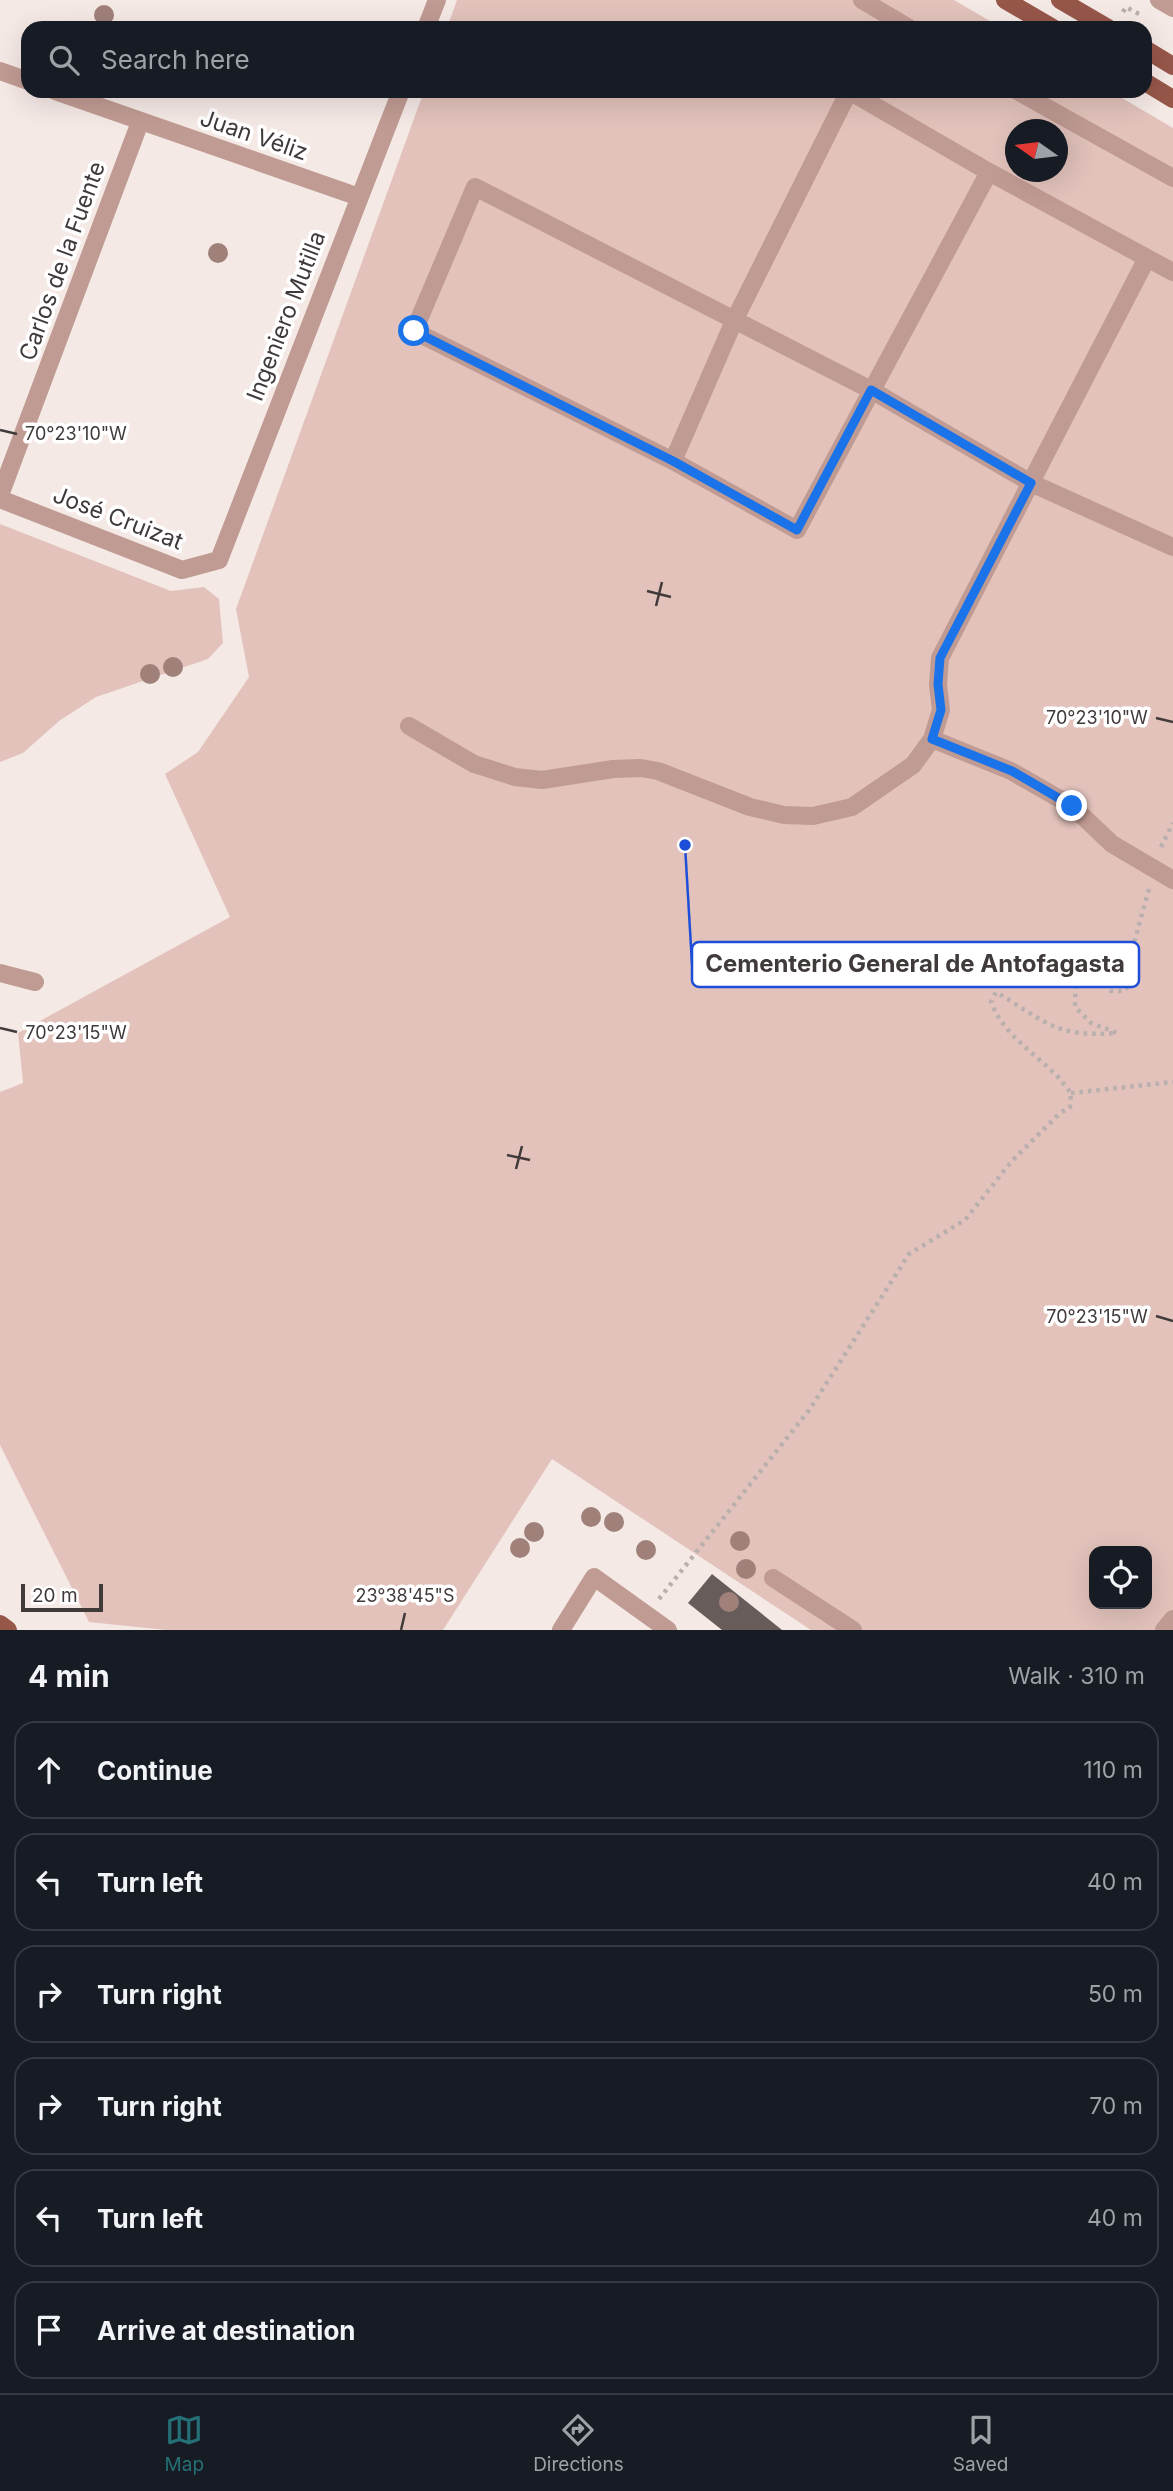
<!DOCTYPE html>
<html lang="en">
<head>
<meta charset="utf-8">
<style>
  :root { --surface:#171b24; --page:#20242c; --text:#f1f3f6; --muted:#9ea1a6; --line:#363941; --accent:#257076 }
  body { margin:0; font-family:Inter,sans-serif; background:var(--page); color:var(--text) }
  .controls { position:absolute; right:21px; bottom:21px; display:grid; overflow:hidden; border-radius:14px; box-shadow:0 7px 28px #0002 }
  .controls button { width:63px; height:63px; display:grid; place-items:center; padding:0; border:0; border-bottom:2px solid var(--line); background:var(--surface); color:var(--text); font:35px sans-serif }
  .compass { position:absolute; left:1005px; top:119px; width:63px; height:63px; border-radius:50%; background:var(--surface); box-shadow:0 7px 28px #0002; rotate:284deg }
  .scale { position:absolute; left:21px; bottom:18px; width:82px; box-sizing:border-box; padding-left:7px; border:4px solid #403b3a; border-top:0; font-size:19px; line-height:24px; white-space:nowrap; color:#403b3a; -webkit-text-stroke:5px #fff; paint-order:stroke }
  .stop { position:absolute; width:21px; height:21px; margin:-16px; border:5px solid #1a73e8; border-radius:50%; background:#fff }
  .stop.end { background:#1a73e8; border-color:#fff; box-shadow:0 2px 7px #0008 }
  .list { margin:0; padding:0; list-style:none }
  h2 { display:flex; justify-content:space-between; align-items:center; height:91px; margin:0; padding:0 28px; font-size:30px }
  h2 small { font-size:23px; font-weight:400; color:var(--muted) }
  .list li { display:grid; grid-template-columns:46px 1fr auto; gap:21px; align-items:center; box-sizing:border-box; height:98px; margin:0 14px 14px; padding:0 14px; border:2px solid var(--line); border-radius:21px }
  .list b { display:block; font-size:26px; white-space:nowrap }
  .list em { font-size:23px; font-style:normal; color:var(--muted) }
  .icon { flex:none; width:38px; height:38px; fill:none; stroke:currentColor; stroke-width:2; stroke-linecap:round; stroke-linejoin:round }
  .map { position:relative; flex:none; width:1173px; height:1630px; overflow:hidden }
  .search { position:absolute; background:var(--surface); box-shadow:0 7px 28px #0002; left:21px; right:21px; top:21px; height:77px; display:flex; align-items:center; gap:18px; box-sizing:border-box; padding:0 24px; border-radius:21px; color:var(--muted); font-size:26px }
  .sheet { height:763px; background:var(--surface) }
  nav { display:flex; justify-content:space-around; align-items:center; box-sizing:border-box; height:98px; border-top:2px solid var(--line); background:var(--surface); font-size:19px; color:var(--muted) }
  nav a { display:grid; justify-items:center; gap:4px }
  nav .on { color:var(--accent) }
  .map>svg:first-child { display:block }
  .green { fill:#e2c2bb; fill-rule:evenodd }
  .building { fill:#675c5a }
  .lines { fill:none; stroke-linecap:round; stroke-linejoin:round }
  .path { stroke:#b9afad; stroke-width:4.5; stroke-dasharray:3.5 5; stroke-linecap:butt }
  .minor { stroke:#c09b93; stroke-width:18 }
  .major { stroke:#965749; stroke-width:18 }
  .tree { fill:#a0817a }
  .route { stroke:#1a73e8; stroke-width:9 }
  .ticks { fill:none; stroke:#403b3a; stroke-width:2.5 }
  .labels { text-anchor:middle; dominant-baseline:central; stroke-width:7; stroke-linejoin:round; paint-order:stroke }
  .street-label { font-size:23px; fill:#403b3a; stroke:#fff }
  .ticks-label { font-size:18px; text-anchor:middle; fill:#403b3a; stroke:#fff; stroke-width:7; stroke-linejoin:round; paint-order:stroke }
  .leader { fill:none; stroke:#1d4ed8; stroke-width:2.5 }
  .callout-dot { fill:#1d4ed8; stroke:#fff; stroke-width:2.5 }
  .callout { fill:#fff; stroke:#1d4ed8; stroke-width:2.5 }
  .callout-label { font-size:24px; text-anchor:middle; font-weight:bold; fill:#403b3a }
</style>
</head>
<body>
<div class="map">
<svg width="1173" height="1630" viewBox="0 0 1173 1630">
  <rect width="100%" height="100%" fill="#f5e9e6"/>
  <!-- green -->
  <path class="green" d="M 457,0 L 954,0 L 1002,28 L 447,28 Z
    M 424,91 L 1110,91 L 1173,128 L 1173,1630 L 811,1630 L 552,1459 L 443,1630 L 166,1630 L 89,1622 L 0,1445 L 0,1092 L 23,1083 L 18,1033 L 230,917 L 165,774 L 198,752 L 249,677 L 236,609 ZM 1016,130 L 1058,130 L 1058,172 L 1016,172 ZM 1094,1551 L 1147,1551 L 1147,1604 L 1094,1604 Z
    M 0,524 L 171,591 L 204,587 L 219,599 L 223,643 L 208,659 L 96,697 L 59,721 L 23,753 L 0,762 Z"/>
  <!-- building -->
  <path class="building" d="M 712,1574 L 782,1630 L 722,1630 L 688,1603 Z"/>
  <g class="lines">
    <!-- path -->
    <path class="path" d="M 1123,12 L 1126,7 L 1139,14 L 1140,12
      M 1161,847 L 1173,823
      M 1071,1093 L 1173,1082
      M 659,1599 L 810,1409 L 909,1254 L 965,1220 L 1011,1162 L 1059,1114 L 1070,1107 L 1071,1093 C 1065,1086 1060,1078 1053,1072 C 1030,1050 1003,1033 991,1002 L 996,992 C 1045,1021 1055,1038 1117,1033 L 1091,1023 L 1075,1007 L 1076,966 L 1083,948 L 1094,976 L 1111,991 L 1125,991 L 1132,979 L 1128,964 L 1149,889"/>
    <!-- minor -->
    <path class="minor" d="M 862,0 L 909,28
      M 1159,0 L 1173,8
      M 426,28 L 437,0
      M 0,71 L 28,81
      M 55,91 L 359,197
      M 849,91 L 989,172 L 797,530 L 673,461 L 414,331 L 475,187 L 871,390 L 1031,483 L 1173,547
      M 1017,91 L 1173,178
      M 1147,258 L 1173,272
      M 673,461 L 734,321 L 849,91
      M 0,495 L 140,122
      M 0,499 L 182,570 L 219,560 L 401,91
      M 409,726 L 474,764 L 515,777 L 542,780 L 613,769 L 641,768 L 658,771 L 750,807 L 784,815 L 813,816 L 852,807 L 913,765 L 932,739 L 941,710 L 938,685 L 940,658 L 1147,258 L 989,172
      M 932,739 L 1011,771 L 1072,806 L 1112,844 L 1173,880
      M 0,973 L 35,982
      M 773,1578 L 853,1630
      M 561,1630 L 594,1577 L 668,1630
      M 1164,1630 L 1173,1619"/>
    <!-- major -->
    <path class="major" d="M 1005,0 L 1053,28
      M 1060,0 L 1108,28
      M 1145,49 L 1173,66
      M 1145,82 L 1173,99
      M 0,1624 L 8,1630"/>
  </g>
  <!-- trees -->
  <g class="tree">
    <circle cx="104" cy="15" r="10"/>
    <circle cx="218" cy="253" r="10"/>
    <circle cx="173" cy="667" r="10"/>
    <circle cx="150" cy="674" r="10"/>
    <circle cx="591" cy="1517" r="10"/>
    <circle cx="614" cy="1522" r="10"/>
    <circle cx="534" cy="1532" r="10"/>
    <circle cx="740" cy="1541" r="10"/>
    <circle cx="520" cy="1548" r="10"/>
    <circle cx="646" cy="1550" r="10"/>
    <circle cx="746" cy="1569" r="10"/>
    <circle cx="729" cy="1602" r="10"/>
  </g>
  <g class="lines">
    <!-- route -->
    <path class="route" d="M 414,331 L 673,461 L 797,530 L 871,390 L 1031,483 L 940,658 L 938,684 L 941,710 L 932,739 L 1012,771 L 1072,806"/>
  </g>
  <!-- ticks -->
  <path class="ticks" d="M 0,430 L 17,434M 647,591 L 671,597M 656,606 L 662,582M 1156,718 L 1173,722M 0,1028 L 17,1032M 507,1155 L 530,1160M 516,1169 L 522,1146M 1156,1316 L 1173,1321M 401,1630 L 405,1613"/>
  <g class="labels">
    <!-- street labels -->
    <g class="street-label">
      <text transform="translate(254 135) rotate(19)">Juan Véliz</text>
      <text transform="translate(62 261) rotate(-70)">Carlos de la Fuente</text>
      <text transform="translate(286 316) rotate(-69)">Ingeniero Mutilla</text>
      <text transform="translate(118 518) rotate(21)">José Cruizat</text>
    </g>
  </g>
  <g class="ticks-label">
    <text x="76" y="440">70°23'10"W</text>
    <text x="1097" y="724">70°23'10"W</text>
    <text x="76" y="1039">70°23'15"W</text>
    <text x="1097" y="1323">70°23'15"W</text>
    <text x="405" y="1602">23°38'45"S</text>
  </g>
  <!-- callouts -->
  <path class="leader" d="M685 845L692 964"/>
  <circle class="callout-dot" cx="685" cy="845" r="7"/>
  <rect class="callout" x="692" y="942" width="447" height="45" rx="7"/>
  <g class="callout-label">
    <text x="915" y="972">Cementerio General de Antofagasta</text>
  </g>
</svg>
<div class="controls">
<button><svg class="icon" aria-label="locate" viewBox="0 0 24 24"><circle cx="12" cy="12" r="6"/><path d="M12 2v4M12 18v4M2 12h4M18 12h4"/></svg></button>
</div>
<svg class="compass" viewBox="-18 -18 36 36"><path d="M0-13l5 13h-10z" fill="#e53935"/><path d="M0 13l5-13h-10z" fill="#9ea1a6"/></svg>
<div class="scale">20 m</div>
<div class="stop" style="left:414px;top:331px"></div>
<div class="stop end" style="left:1072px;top:806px"></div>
<div class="search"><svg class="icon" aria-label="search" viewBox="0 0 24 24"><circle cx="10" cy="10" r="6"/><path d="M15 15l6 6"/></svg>Search here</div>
</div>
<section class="sheet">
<h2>4 min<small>Walk · 310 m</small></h2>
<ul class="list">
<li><svg class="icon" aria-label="ahead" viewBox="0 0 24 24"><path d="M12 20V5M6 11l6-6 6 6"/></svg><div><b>Continue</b></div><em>110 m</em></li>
<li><svg class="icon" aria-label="left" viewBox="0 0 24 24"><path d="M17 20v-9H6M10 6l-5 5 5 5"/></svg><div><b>Turn left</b></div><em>40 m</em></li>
<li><svg class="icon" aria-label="right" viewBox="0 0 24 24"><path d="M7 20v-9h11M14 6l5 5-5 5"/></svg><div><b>Turn right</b></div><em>50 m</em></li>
<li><svg class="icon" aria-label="right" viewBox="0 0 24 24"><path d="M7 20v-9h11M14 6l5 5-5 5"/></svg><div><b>Turn right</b></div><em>70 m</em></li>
<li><svg class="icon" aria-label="left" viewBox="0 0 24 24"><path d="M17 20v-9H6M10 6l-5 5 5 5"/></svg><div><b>Turn left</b></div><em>40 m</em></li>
<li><svg class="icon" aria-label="arrive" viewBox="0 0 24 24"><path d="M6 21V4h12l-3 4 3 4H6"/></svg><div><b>Arrive at destination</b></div></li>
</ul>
</section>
<nav>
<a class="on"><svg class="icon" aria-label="map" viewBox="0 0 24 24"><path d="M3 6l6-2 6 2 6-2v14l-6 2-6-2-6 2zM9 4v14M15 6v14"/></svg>Map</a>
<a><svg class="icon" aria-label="directions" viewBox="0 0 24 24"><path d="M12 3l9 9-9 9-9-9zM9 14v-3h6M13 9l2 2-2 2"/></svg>Directions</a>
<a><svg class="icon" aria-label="saved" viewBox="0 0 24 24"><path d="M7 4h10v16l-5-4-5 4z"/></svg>Saved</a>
</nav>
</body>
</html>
